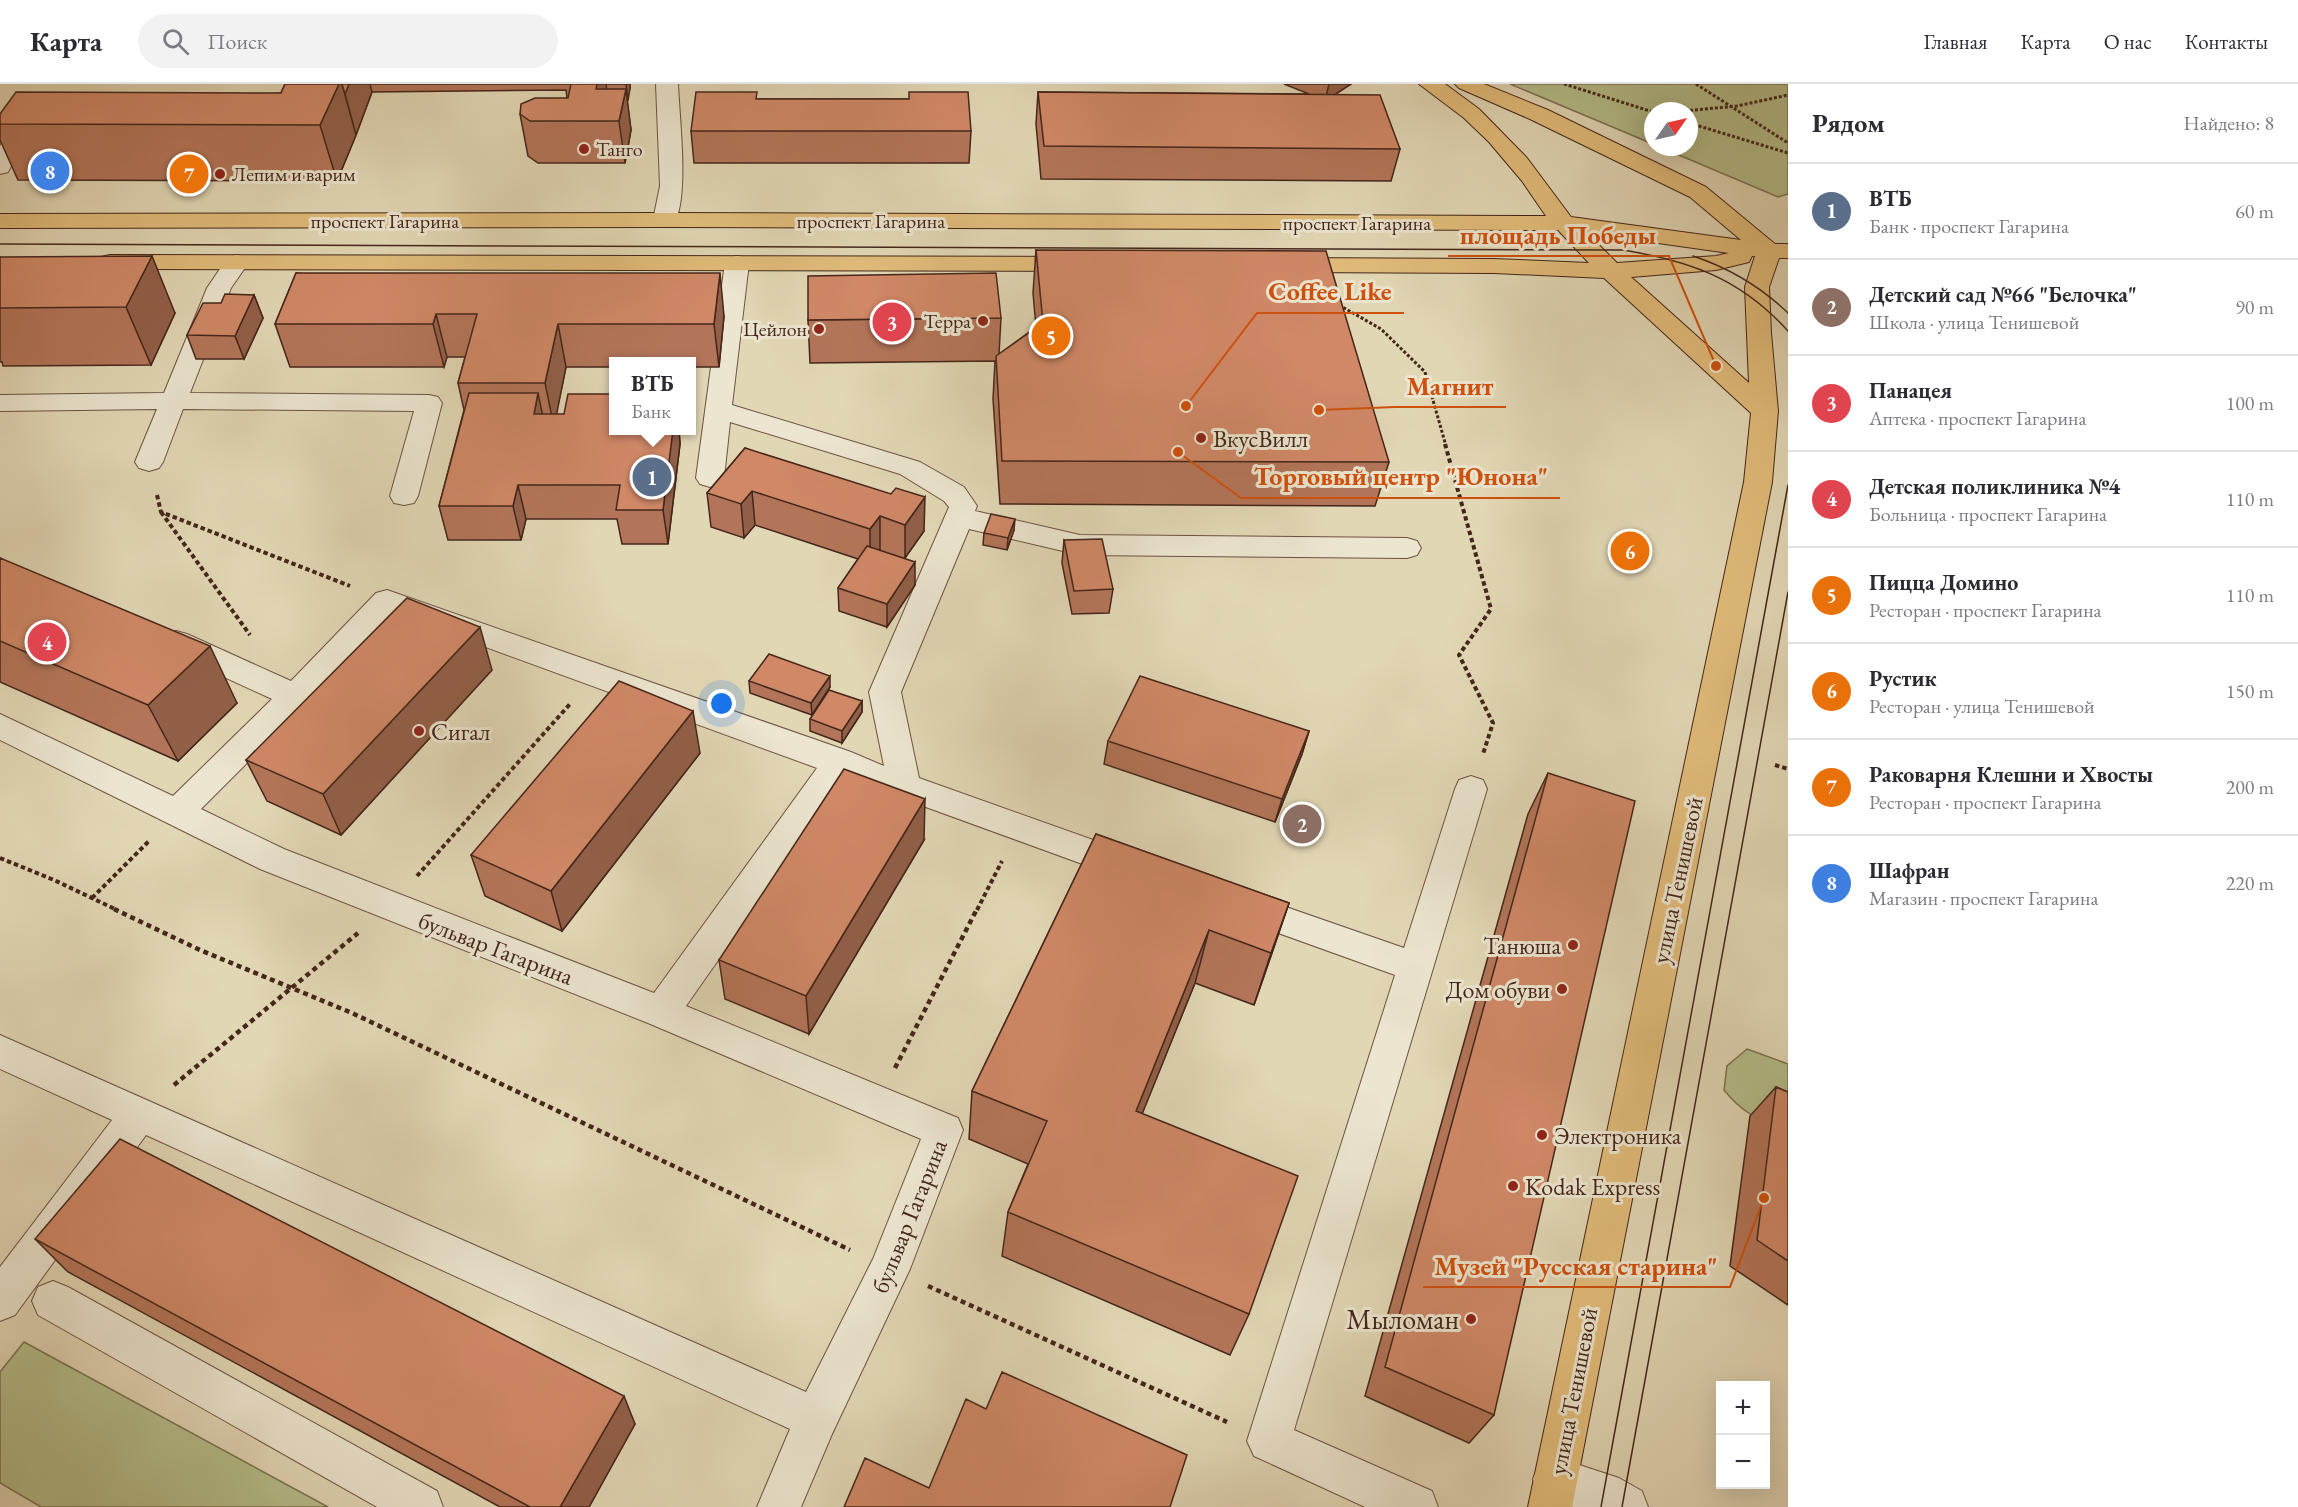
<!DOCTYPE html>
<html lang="ru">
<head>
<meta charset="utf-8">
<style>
  :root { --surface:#fff; --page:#f2f2f3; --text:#2b2b33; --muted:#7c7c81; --line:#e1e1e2; --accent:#7c3aed }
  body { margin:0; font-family:"EB Garamond",serif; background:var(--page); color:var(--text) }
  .controls { position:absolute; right:18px; bottom:18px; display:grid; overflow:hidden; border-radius:0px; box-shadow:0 6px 24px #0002 }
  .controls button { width:54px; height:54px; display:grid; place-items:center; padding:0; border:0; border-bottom:2px solid var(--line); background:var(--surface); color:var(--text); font:30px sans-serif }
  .compass { position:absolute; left:1644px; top:18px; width:54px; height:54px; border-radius:50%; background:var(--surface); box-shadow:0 6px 24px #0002; rotate:56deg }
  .you { position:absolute; left:722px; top:620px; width:21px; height:21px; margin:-15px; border:4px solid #fff; border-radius:50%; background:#1a73e8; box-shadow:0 0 0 9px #1a73e833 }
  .badge { display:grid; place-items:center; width:39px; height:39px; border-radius:50%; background:var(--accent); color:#fff; font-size:20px; font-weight:700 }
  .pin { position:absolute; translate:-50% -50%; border:3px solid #fff; box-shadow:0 2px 6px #0006 }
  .popup { position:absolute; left:609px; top:273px; width:87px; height:78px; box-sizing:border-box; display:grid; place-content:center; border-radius:0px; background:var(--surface); filter:drop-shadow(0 2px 4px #0005); font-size:20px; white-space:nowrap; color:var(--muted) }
  .popup b { font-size:22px; color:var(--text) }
  .popup::after { content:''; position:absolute; left:50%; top:100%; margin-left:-12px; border:12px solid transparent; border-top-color:var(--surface) }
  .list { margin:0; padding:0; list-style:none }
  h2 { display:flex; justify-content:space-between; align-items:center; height:78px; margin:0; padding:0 24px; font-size:26px }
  h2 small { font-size:20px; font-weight:400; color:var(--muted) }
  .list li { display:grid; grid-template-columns:39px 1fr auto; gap:18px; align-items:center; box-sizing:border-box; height:96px; padding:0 24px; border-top:2px solid var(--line) }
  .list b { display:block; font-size:22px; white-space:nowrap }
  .list p { margin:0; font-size:20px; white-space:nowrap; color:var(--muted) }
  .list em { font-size:20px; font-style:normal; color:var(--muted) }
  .icon { flex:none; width:33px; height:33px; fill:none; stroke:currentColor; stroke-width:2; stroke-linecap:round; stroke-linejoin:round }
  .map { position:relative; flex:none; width:1788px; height:1423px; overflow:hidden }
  header { display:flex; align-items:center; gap:36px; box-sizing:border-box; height:84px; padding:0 30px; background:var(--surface); border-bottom:2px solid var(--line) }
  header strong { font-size:28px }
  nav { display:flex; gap:33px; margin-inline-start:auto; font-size:21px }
  .search { width:420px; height:54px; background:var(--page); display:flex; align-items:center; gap:15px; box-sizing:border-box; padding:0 21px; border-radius:33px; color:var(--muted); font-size:22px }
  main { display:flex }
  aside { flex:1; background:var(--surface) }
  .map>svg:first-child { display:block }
  .green { fill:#b5be8c; stroke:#7c7253; stroke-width:1.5 }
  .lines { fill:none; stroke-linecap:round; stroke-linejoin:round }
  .minor-casing { stroke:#6c5241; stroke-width:2 }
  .major-casing { stroke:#44261a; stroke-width:2 }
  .path-far2 { stroke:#44261a; stroke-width:3; stroke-dasharray:3 2; stroke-linecap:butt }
  .path-far1 { stroke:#44261a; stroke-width:4; stroke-dasharray:4.5 3; stroke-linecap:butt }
  .path { stroke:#44261a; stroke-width:4.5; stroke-dasharray:5 4; stroke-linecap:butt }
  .minor { fill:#ece5cf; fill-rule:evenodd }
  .major { fill:#e1bc7a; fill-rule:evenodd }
  .tram { stroke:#44261a; stroke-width:1.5 }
  .wall { fill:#b37559; stroke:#44261a; stroke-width:1.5 }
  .shaded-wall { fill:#925f48; stroke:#44261a; stroke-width:1.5 }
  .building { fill:#d08867; stroke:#44261a; stroke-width:1.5 }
  .poi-dot { fill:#8f2418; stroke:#ece5cf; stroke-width:2 }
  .labels { text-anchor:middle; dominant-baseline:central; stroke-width:6; stroke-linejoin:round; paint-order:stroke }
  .far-poi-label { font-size:20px; fill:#44261a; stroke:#ece5cf; text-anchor:start }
  .far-street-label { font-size:20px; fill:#44261a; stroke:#ece5cf }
  .poi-label { font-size:24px; fill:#44261a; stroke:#ece5cf; text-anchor:start }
  .street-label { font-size:24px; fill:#44261a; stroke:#ece5cf }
  .near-poi-label { font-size:28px; fill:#44261a; stroke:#ece5cf; text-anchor:end }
  .leader { fill:none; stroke:#cf510e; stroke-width:2 }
  .callout-dot { fill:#cf510e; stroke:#ece5cf; stroke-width:2 }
  .callout-label { font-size:26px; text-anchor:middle; font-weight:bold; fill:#cf510e; stroke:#ece5cf; stroke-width:6; stroke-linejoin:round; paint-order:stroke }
</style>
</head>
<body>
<header>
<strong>Карта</strong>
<div class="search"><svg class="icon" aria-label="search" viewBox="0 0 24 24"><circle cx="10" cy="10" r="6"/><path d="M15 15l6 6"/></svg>Поиск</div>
<nav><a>Главная</a><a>Карта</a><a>О нас</a><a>Контакты</a></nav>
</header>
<main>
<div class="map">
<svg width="1788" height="1423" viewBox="0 0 1788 1423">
  <rect width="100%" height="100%" fill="#e2d7b5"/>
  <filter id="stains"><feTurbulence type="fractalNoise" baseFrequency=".00333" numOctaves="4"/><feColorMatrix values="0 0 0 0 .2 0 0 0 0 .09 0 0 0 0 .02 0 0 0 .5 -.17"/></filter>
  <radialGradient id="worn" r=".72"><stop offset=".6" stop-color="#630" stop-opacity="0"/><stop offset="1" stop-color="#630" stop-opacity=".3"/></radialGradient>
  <!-- green -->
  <path class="green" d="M 1510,0 L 1788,0 L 1788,110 L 1778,113 L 1660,63 L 1689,63 L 1689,27 L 1653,27 L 1653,60 Z
    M 1747,965 L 1788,980 L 1788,1046 C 1759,1035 1744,1031 1724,1006 L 1727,982 Z
    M 24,1258 L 328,1423 L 41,1423 L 0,1399 L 0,1288 Z"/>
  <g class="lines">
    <!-- minor casing -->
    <g class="minor-casing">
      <path id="minor" d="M 656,0 L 678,0 C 679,31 690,117 673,141 L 665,143 L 657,141 L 653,136 L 660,102 Z
        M 24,30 L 39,32 L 42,37 L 39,42 L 32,43 L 8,88 L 0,90 L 0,62 L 16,32 Z
        M 237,171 L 246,173 L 249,178 L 231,204 L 190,309 L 429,311 L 438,313 L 442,319 L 418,412 L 414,419 L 404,421 L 394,419 L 390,412 L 414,327 L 183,325 L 163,378 L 159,384 L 149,387 L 139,384 L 135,378 L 157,325 L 0,327 L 0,311 L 164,309 L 207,204 L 228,173 Z
        M 737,172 L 746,174 L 749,179 L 732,321 L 920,378 L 964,403 L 977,422 L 975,427 L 1080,451 L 1407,454 L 1417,457 L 1421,464 L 1417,471 L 1407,474 L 1080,471 L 969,445 L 901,608 L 919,694 L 1141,773 L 1146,783 L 1141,793 L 1129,797 L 846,694 L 686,922 L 958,1034 L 963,1046 L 910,1185 L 832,1350 L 801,1423 L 757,1423 L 790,1345 L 146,1051 L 15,1231 L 0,1237 L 0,1183 L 112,1036 L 0,985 L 0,951 L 806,1308 L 873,1175 L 921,1055 L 648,939 L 260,785 L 0,656 L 0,630 L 173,712 L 272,615 L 165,566 L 161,558 L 165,550 L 176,547 L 187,550 L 291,597 L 376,509 L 387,506 L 851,668 L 884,682 L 869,608 L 949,423 L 944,417 L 900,390 L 730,338 L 724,394 L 720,400 L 710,403 L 700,400 L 696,394 L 725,179 L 728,174 ZM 392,529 L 817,684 L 654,909 L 284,765 L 201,725 L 306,620 Z
        M 1471,692 L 1483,696 L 1487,705 L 1294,1346 L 1432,1407 L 1438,1423 L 1365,1423 L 1254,1372 L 1247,1357 L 1395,891 L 1228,831 L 1223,821 L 1228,811 L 1240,807 L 1404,864 L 1455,705 L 1459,696 Z
        M 53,1197 L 68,1203 L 437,1407 L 443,1423 L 377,1423 L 38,1231 L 32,1217 L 38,1203 Z
        M 1555,1373 L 1619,1394 L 1642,1407 L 1648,1423 L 1573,1423 L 1539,1411 L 1533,1395 L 1539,1379 Z"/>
    </g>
    <!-- major casing -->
    <g class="major-casing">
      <path id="major" d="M 1419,0 L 1445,0 L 1479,25 L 1527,74 L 1571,133 L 1741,156 L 1690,113 L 1532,36 L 1459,4 L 1455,0 L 1484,0 L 1548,26 L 1706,103 L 1775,160 L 1788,160 L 1788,174 L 1779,174 L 1769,203 L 1771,249 L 1778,327 L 1772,398 L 1572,1423 L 1528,1423 L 1744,398 L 1751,329 L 1604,194 L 1494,189 L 1286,188 L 1277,186 L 1274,181 L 1277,176 L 1286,174 L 1494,175 L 1589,179 L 1558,146 L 665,143 L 0,144 L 0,130 L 665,129 L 1546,132 L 1522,97 L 1489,58 L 1464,34 ZM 1587,149 L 1729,169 L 1716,172 L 1617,179 ZM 1752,172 L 1755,172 L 1745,203 L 1749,299 L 1631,193 L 1716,186 L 1749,178 Z
        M 110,171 L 1079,173 L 1088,175 L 1091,180 L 1088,185 L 1079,187 L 110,185 L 101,183 L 98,178 L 101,173 Z"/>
    </g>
    <!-- path-far2 -->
    <path class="path-far2" d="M 1564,0 L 1653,28
      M 1696,0 L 1788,59
      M 1685,27 L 1737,22 L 1788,11
      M 1689,39 L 1788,69
      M 1339,221 L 1381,245 L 1425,288 L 1446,362"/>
    <!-- path-far1 -->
    <path class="path-far1" d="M 1445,360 L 1491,525 L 1459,571 L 1493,639 L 1483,670
      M 157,411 L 161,428 L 350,502
      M 161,428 L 250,551
      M 1775,681 L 1788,685
      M 0,774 L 54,796 L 117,826
      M 417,792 L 570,620
      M 92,814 L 149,757
      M 977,826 L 1002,777"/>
    <!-- path -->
    <path class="path" d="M 114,825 L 200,866 L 352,929 L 850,1166
      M 895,984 L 977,825
      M 174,1001 L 358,849
      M 928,1202 L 1227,1338"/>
    <!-- minor -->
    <use href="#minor" class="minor"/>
    <!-- major -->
    <use href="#major" class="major"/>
    <!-- tram -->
    <path class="tram" d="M 0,160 L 1623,166 C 1691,177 1741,195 1788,247
      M 1693,172 C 1729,184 1760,202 1788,229
      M 1601,1423 L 1788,401
      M 1622,1423 L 1788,508"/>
  </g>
  <!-- wall -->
  <path class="wall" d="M 285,0 L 630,0 L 630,4 L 627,17 L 631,46 L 625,79 L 538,79 L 528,72 L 520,30 L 567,14 L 566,6 L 372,8 L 356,51 L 337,97 L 18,96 L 0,56 L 0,30 L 281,9 Z
    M 1284,0 L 1351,0 L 1336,10 L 1400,65 L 1391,97 L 1041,95 L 1036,40 L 1038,8 L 1309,10 Z
    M 757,15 L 909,15 L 971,47 L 969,79 L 694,79 L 691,47 Z
    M 1036,166 L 1389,378 L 1375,422 L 1000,420 L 993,315 L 995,277 L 810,279 L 808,236 L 1001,234 L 999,270 L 1036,243 L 1033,209 Z
    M 0,173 L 175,229 L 151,281 L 3,282 L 2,278 L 0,278 Z
    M 296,189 L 724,232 L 719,283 L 691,283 L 691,278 L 613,278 L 613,283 L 566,283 L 556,330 L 613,346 L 679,346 L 680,360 L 668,460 L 622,460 L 617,435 L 526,435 L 521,456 L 448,456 L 439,422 L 464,326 L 458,299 L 465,273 L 447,273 L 444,283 L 290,283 L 275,240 Z
    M 254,211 L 263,234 L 244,275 L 196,275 L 187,251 L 221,219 Z
    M 745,364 L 924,447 L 905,474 L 915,501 L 887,543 L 839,527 L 838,504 L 858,475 L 755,441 L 744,454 L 711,443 L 707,409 Z
    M 1014,446 L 1007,466 L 983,461 L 984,449 Z
    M 1064,456 L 1113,505 L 1109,529 L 1072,530 L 1062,479 Z
    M 0,474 L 237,619 L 178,677 L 0,598 Z
    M 492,586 L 341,751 L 267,717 L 246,676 Z
    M 749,597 L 830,603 L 812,631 L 750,609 Z
    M 862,617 L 862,628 L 842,659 L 810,647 L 810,635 Z
    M 1309,647 L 1302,670 L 1275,738 L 1104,680 L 1108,657 Z
    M 700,669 L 562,847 L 485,812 L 471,771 Z
    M 1548,689 L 1494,1331 L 1469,1359 L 1365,1312 L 1528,730 Z
    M 1096,750 L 1289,819 L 1254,921 L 1195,899 L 1142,1029 L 1249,1230 L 1230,1271 L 1002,1172 L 1008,1128 L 1028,1080 L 969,1055 L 972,1007 Z
    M 924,756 L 809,950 L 725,915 L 719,876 Z
    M 1776,1003 L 1788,1008 L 1788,1221 L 1730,1182 L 1750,1032 Z
    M 35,1155 L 635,1340 L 589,1423 L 500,1423 L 68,1188 Z"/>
  <!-- shaded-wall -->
  <path class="shaded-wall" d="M 339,0 L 342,0 L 356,51 L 337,97 L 320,41 Z
    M 349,0 L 370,0 L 372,8 L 356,51 L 345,10 Z
    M 597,0 L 606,0 L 608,17 L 596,5 Z
    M 626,0 L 630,0 L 630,4 L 628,17 Z
    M 1329,0 L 1351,0 L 1325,17 Z
    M 626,5 L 631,46 L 625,79 L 619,37 Z
    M 152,172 L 175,229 L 151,281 L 126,223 Z
    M 720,189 L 724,232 L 719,283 L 714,240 Z
    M 254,211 L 263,234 L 244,275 L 235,252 Z
    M 436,230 L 447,273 L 444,283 L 433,240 Z
    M 558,240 L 566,283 L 554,343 L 545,299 Z
    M 538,309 L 545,343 L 534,330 Z
    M 671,346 L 679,346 L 680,360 L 668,460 L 663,426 Z
    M 518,401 L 526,435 L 521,456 L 513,422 Z
    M 752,407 L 755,441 L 744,454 L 741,420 Z
    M 925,413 L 924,447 L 905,474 L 905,441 Z
    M 880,432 L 880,466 L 870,479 L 870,445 Z
    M 1015,435 L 1014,446 L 1007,466 L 1008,454 Z
    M 915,478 L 915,501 L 887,543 L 887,520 Z
    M 480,543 L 492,586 L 341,751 L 323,710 Z
    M 210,562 L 237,619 L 178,677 L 148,621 Z
    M 830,592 L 830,603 L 812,631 L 811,619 Z
    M 862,617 L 862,628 L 842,659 L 842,647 Z
    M 693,627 L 700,669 L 562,847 L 551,807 Z
    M 1309,647 L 1302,670 L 1275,738 L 1282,715 Z
    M 925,715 L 924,756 L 809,950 L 806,912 Z
    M 1289,819 L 1271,872 L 1254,921 L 1271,869 Z
    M 1209,846 L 1195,899 L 1124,1075 L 1136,1027 Z
    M 624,1312 L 635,1340 L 589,1423 L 560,1423 Z"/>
  <!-- building -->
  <path class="building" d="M 285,0 L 339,0 L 320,41 L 0,40 L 0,30 L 16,8 L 281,9 Z
    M 342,0 L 349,0 L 345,10 Z
    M 571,0 L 597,0 L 596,5 L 626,5 L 619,37 L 530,37 L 520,30 L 521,20 L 535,14 L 568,14 Z
    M 696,8 L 757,8 L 756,15 L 909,15 L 909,8 L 968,8 L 971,47 L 691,47 Z
    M 1038,8 L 1380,11 L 1400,65 L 1044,62 Z
    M 1036,166 L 1326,167 L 1389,378 L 1002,377 L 996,272 L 1043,239 Z
    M 152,172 L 126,223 L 0,224 L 0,173 Z
    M 296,189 L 720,189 L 714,240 L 558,240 L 545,299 L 458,299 L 477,230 L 436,230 L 433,240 L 275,240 Z
    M 996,189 L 1001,234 L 808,236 L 808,192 Z
    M 225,210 L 254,211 L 235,252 L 187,251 L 203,219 L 221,219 Z
    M 469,309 L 538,309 L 534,330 L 564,330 L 568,310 L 613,310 L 613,346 L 673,346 L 663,426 L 616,426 L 620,401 L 518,401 L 513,422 L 439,422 Z
    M 745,364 L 891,410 L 896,404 L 925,413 L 905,441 L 880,432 L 870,445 L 752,407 L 741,420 L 707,409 Z
    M 991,430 L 1015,435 L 1008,454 L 984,449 Z
    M 1102,455 L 1113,505 L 1074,507 L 1064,456 Z
    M 867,462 L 915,478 L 887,520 L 838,504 Z
    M 0,474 L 210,562 L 148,621 L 0,557 Z
    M 407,514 L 480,543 L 323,710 L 246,676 Z
    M 769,570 L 830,592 L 811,619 L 749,597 Z
    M 1140,592 L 1309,647 L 1282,715 L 1108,657 Z
    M 619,597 L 693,627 L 551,807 L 471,771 Z
    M 829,606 L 862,617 L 842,647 L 810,635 Z
    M 844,685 L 925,715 L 806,912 L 719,876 Z
    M 1548,689 L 1635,717 L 1494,1331 L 1385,1283 Z
    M 1096,750 L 1289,819 L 1271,869 L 1209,846 L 1136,1027 L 1298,1092 L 1249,1230 L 1008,1128 L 1047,1037 L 972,1007 Z
    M 1776,1003 L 1788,1008 L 1788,1177 L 1757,1156 Z
    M 120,1055 L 624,1312 L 560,1423 L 530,1423 L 35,1155 Z
    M 1002,1288 L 1187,1371 L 1170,1423 L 844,1423 L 865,1374 L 929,1404 L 966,1315 L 986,1325 Z"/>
  <!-- markers -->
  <g class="poi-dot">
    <circle cx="584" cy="65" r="6"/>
    <circle cx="220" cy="90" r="6"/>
    <circle cx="983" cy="237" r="6"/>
    <circle cx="819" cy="245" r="6"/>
    <circle cx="1201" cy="354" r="6"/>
    <circle cx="419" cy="647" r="6"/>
    <circle cx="1573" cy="861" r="6"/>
    <circle cx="1562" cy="905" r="6"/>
    <circle cx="1542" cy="1051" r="6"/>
    <circle cx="1513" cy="1102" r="6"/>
    <circle cx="1471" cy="1235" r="6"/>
  </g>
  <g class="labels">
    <!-- far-poi labels -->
    <g class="far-poi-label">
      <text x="596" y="65">Танго</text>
      <text x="232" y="90">Лепим и варим</text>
      <text x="971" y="237" text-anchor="end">Терра</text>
      <text x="807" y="245" text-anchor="end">Цейлон</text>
    </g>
    <!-- far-street labels -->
    <g class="far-street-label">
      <text x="385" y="137">проспект Гагарина</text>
      <text x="871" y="137">проспект Гагарина</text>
      <text x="1357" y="139">проспект Гагарина</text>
    </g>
    <!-- poi labels -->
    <g class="poi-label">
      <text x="1213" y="354">ВкусВилл</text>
      <text x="431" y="647">Сигал</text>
      <text x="1561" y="861" text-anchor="end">Танюша</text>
      <text x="1550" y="905" text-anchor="end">Дом обуви</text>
      <text x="1554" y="1051">Электроника</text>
      <text x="1525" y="1102">Kodak Express</text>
    </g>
    <!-- street labels -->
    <g class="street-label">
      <text transform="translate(1677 796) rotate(-78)">улица Тенишевой</text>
      <text transform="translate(496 864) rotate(21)">бульвар Гагарина</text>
      <text transform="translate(909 1132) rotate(-68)">бульвар Гагарина</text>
      <text transform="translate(1573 1307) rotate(-79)">улица Тенишевой</text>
    </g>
    <!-- near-poi labels -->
    <g class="near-poi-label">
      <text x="1459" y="1235">Мыломан</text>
    </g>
  </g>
  <!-- callouts -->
  <path class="leader" d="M1716 282L1669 172H1448M1186 322L1257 229H1404M1319 326L1395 323H1506M1178 368L1241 414H1560M1764 1114L1730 1203H1423"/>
  <g class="callout-dot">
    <circle cx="1716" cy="282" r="6"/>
    <circle cx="1186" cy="322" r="6"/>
    <circle cx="1319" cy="326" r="6"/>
    <circle cx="1178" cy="368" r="6"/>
    <circle cx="1764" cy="1114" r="6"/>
  </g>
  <g class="callout-label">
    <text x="1558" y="160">площадь Победы</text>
    <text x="1330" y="216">Coffee Like</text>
    <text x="1450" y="311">Магнит</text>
    <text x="1401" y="401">Торговый центр "Юнона"</text>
    <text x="1576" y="1191">Музей "Русская старина"</text>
  </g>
  <rect width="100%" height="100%" filter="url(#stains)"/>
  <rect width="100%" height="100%" fill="url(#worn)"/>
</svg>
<div class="controls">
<button>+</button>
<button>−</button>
</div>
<svg class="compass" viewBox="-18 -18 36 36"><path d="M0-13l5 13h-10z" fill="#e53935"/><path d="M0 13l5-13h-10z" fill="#7c7c81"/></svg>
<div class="you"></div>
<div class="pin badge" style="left:652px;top:393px;background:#5c6f8a">1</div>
<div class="popup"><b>ВТБ</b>Банк</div>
<div class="pin badge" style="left:1302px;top:740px;background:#8d6e63">2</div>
<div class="pin badge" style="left:892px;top:238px;background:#e0444e">3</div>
<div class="pin badge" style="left:47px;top:558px;background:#e0444e">4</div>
<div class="pin badge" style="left:1051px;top:252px;background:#e8710a">5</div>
<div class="pin badge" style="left:1630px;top:467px;background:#e8710a">6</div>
<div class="pin badge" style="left:189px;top:90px;background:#e8710a">7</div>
<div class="pin badge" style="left:50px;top:87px;background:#3f7fe0">8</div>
</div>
<aside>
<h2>Рядом<small>Найдено: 8</small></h2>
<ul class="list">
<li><span class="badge" style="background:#5c6f8a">1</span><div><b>ВТБ</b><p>Банк · проспект Гагарина</p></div><em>60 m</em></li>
<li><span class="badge" style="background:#8d6e63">2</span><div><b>Детский сад №66 &quot;Белочка&quot;</b><p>Школа · улица Тенишевой</p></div><em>90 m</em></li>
<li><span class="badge" style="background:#e0444e">3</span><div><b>Панацея</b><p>Аптека · проспект Гагарина</p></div><em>100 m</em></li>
<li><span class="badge" style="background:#e0444e">4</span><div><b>Детская поликлиника №4</b><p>Больница · проспект Гагарина</p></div><em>110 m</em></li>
<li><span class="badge" style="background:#e8710a">5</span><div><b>Пицца Домино</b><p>Ресторан · проспект Гагарина</p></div><em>110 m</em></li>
<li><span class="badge" style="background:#e8710a">6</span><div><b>Рустик</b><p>Ресторан · улица Тенишевой</p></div><em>150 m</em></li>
<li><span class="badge" style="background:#e8710a">7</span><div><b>Раковарня Клешни и Хвосты</b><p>Ресторан · проспект Гагарина</p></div><em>200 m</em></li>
<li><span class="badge" style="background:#3f7fe0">8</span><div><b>Шафран</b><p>Магазин · проспект Гагарина</p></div><em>220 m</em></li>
</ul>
</aside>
</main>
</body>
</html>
